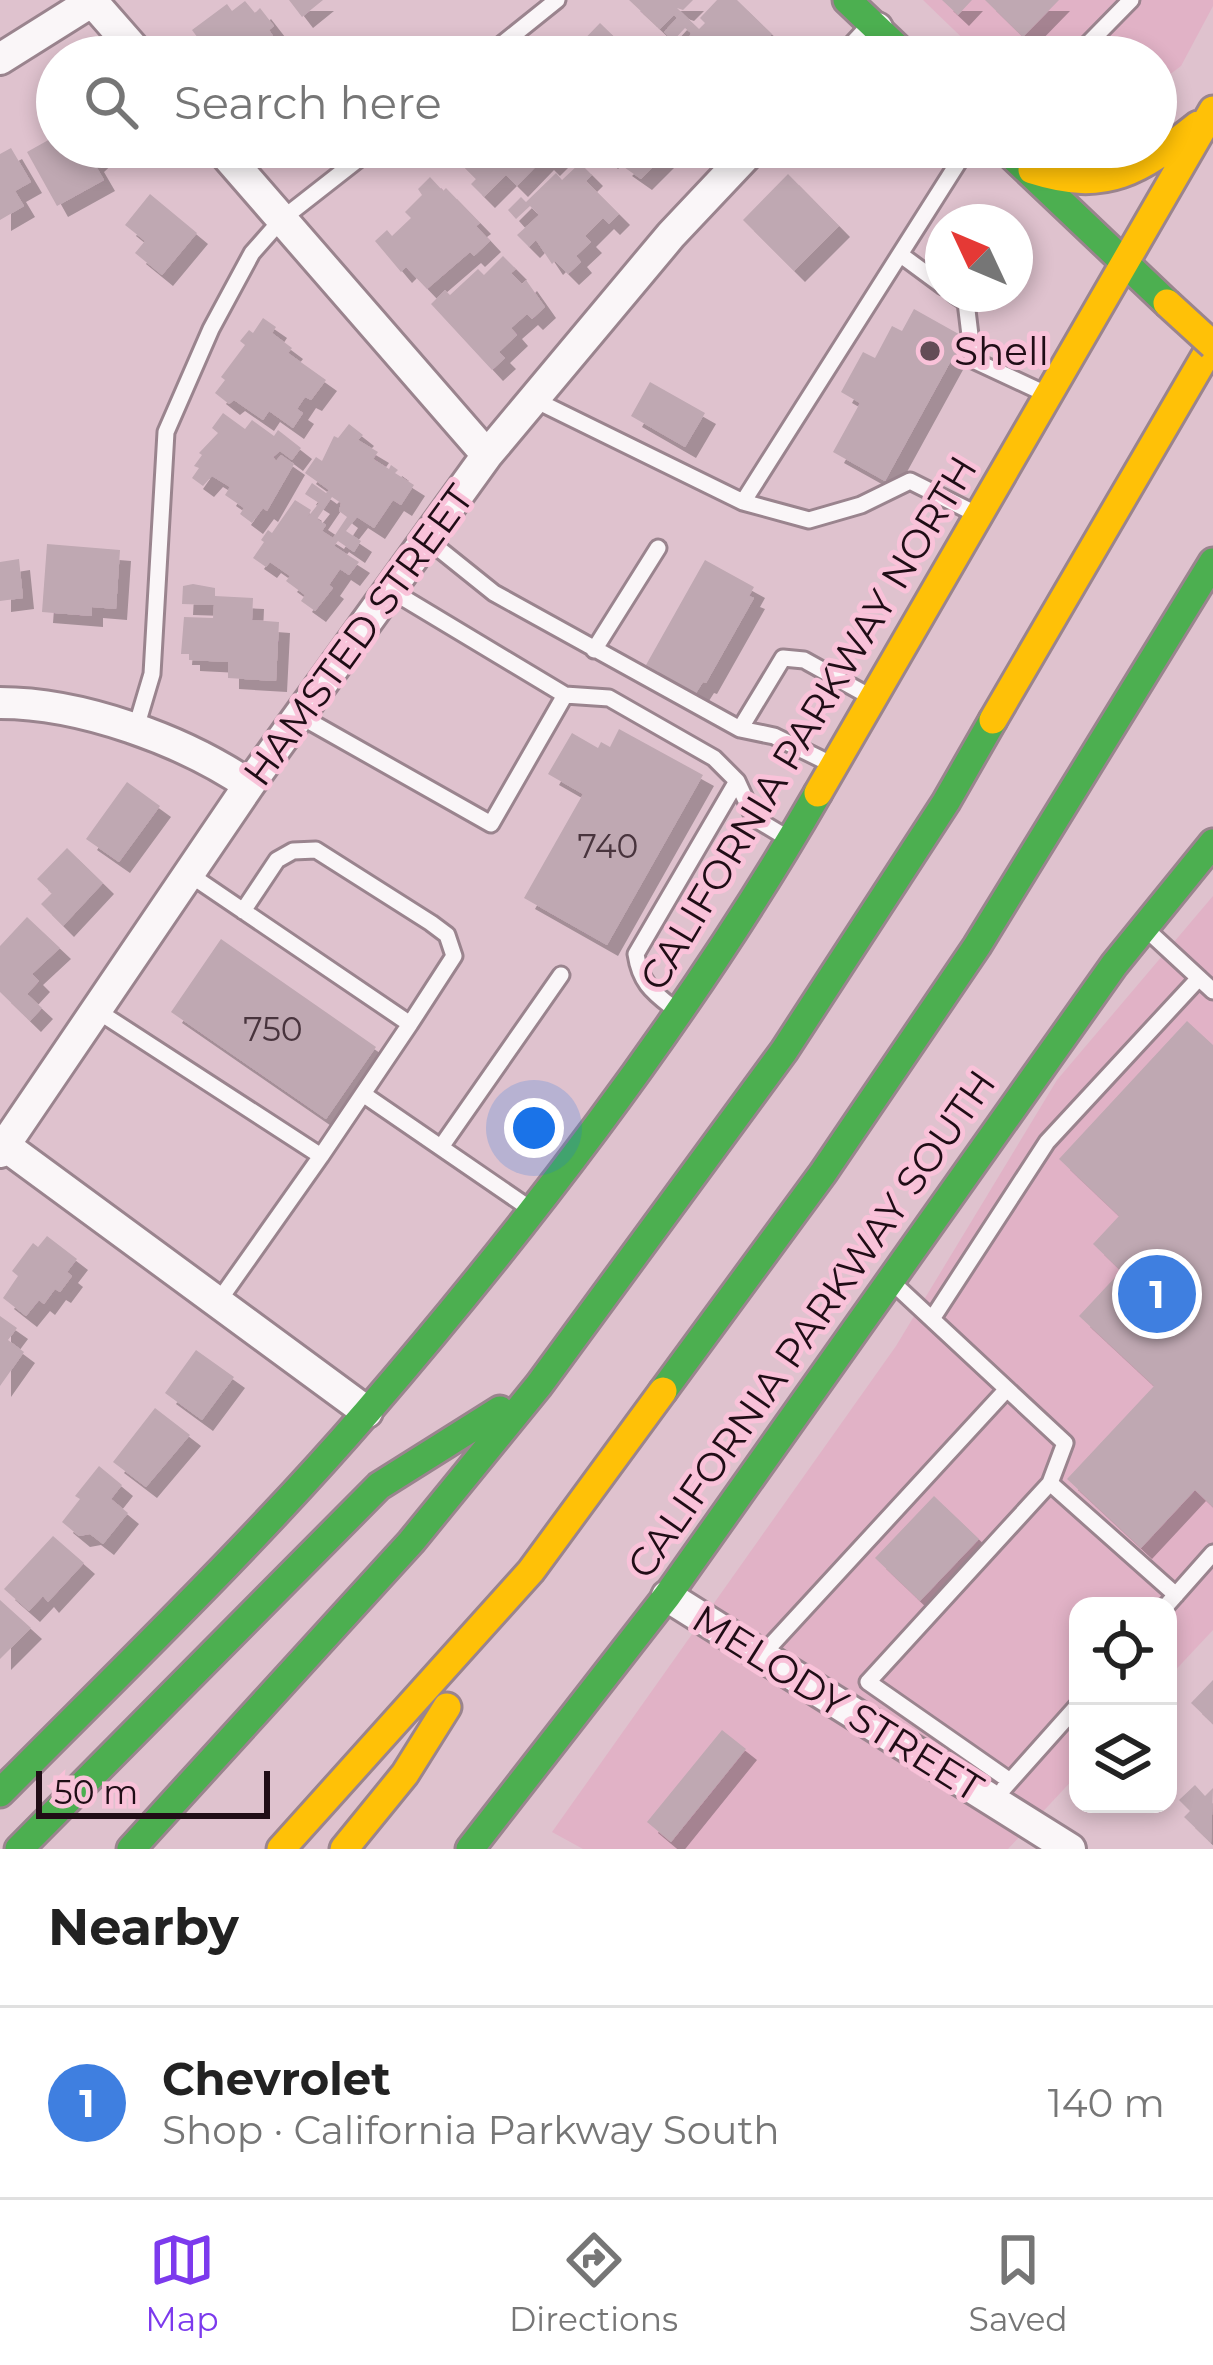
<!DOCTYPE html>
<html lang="en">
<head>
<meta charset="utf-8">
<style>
  :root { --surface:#fff; --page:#f2f2f2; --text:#222; --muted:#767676; --line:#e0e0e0; --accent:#7c3aed }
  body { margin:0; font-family:Montserrat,sans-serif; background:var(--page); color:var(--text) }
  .controls { position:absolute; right:36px; bottom:36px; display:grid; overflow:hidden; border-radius:24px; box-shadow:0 6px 18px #0003 }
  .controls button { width:108px; height:108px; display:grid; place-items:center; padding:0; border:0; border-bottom:3px solid var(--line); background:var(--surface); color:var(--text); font:60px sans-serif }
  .compass { position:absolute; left:925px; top:204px; width:108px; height:108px; border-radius:50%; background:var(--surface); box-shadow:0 6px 18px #0003; rotate:314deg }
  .scale { position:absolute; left:36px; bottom:30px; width:234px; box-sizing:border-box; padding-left:12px; border:6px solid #200d16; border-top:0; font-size:33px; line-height:42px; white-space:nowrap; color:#200d16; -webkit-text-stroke:9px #f9c2d9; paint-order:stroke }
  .you { position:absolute; left:534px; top:1128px; width:42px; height:42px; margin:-30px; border:9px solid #fff; border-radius:50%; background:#1a73e8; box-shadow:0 0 0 18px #1a73e833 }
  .badge { display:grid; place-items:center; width:78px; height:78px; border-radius:50%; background:var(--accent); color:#fff; font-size:39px; font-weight:700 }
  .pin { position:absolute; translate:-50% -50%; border:6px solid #fff; box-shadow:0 3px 12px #0006 }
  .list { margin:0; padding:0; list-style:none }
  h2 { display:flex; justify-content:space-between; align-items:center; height:156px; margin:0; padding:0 48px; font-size:51px }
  h2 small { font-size:39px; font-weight:400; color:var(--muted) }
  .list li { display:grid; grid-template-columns:78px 1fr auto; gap:36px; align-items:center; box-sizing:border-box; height:192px; padding:0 48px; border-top:3px solid var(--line) }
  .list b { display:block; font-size:45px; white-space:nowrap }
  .list p { margin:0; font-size:39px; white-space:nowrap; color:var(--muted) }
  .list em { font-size:39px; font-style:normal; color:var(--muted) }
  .icon { flex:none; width:66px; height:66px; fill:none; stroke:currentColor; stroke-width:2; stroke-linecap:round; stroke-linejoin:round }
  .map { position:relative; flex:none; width:1213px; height:1849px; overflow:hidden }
  .search { position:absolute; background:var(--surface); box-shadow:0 6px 18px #0003; left:36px; right:36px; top:36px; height:132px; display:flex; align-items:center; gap:30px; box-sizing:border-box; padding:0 42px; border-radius:66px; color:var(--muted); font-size:45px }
  .sheet { height:348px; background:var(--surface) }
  nav { display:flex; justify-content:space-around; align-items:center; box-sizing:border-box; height:168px; border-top:3px solid var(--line); background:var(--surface); font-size:33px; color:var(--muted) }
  nav a { display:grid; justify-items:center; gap:6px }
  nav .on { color:var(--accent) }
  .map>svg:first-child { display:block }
  .built { fill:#e1b2c6 }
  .building { fill:#bfa8b2; fill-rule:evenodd; filter:url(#shadow) }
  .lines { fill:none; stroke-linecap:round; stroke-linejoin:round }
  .lane-casing { stroke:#9a848e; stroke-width:21 }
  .street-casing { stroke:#9a848e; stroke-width:36 }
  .fast-casing { stroke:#9a848e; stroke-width:33 }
  .slow-casing { stroke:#9a848e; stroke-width:33 }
  .lane { stroke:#faf6f8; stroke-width:15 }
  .street { stroke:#faf6f8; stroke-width:30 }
  .fast { stroke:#4caf50; stroke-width:27 }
  .slow { stroke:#ffc107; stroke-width:27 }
  .slow-bridge-casing { stroke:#9a848e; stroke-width:33; stroke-linecap:butt }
  .slow-bridge { stroke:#ffc107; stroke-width:27 }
  .poi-dot { fill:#634c56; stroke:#f9c2d9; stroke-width:4.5 }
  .labels { text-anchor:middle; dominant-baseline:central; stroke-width:10; stroke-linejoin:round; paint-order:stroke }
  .number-label { font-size:33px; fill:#48343d }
  .poi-label { font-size:39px; fill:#200d16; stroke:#f9c2d9; text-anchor:start }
  .street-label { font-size:39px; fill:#200d16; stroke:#f9c2d9 }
</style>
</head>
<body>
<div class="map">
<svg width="1213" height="1849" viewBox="0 0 1213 1849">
  <defs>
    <filter id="shadow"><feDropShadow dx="11" dy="11" stdDeviation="0" flood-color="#0004"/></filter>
  </defs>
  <rect width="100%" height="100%" fill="#dfc2ce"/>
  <!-- built -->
  <path class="built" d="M 923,0 L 1213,0 L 1213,6 L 1181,66 L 1156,85 L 1156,57 L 982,57 Z
    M 1213,896 L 1213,1630 L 1168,1678 L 1168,1606 L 1078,1606 L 1078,1774 L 1008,1849 L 583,1849 L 552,1832 L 896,1346 L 1057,1080 Z"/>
  <!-- building -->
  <path class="building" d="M 289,0 L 323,0 L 302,17 Z
    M 629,0 L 693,0 L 683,10 L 677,8 L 699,29 L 705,23 L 700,18 L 717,0 L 737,0 L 772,34 L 750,57 L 685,57 L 692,50 L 686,45 L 691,33 L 685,28 L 673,41 L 664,32 L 677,18 L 674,15 L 660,29 Z
    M 942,0 L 972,0 L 958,15 Z
    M 985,0 L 1059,0 L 1023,37 Z
    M 245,1 L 255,13 L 260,8 L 274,26 L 269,30 L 279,45 L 263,57 L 212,57 L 192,30 L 227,4 L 232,11 Z
    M 600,23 L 631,53 L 627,57 L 525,57 L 533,49 L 538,54 L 555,36 L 572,52 Z
    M 57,123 L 57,147 L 108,147 L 93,161 L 104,180 L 57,206 L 27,152 L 52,138 L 47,129 Z
    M 444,147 L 563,147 L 565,149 L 549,165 L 543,159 L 517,186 L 506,175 L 484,197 L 471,184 L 476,179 Z
    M 595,147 L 667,147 L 670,150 L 641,179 L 621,165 L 624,162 L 614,151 L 607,158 Z
    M 11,148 L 31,182 L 15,191 L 24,206 L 0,220 L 0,154 Z
    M 580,163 L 592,175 L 586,181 L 619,214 L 609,224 L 603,218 L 585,236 L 591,242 L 576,256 L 581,262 L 568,274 L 555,261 L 552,264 L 536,240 L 529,247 L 517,235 L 539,215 L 530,206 L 516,219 L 508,210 L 521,197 L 526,202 L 556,173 L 562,180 Z
    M 788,174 L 839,226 L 794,271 L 743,220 Z
    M 430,177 L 443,191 L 446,188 L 480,223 L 476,226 L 490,241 L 474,256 L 470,252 L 427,289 L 406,267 L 401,272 L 375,241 L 387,230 L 392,236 L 411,218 L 405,212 L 422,195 L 418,189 Z
    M 150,194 L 197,233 L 162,275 L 135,253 L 145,241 L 125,225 Z
    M 503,256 L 516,269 L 511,273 L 522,284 L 526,280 L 545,307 L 532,319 L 527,314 L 511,328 L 517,335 L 499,352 L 505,358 L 492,370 L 431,304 L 445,290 L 450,295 L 478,269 L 484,275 Z
    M 914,309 L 964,337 L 885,481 L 833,452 L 860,403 L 841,392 L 863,352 L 875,358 L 892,326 L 902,331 Z
    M 263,318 L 276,327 L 272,333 L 292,348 L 288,353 L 326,380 L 311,400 L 305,397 L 297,409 L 303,413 L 293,428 L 269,411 L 263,420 L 234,400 L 229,404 L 215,393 L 225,380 L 221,377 L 245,345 L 240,341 L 249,330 L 253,333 Z
    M 650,382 L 705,413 L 685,447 L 631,416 Z
    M 223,413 L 245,429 L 252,420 L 274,436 L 278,430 L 301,448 L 292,460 L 280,451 L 273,457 L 276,461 L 281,455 L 294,464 L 267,511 L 263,508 L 252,523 L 240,514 L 244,508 L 225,495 L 230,487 L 212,476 L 203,486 L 192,478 L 199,468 L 194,466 L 202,455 L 199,453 L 218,433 L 212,428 Z
    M 349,424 L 363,435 L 358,440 L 378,452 L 373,459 L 389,469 L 391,465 L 398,470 L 395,473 L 414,485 L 401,505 L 393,500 L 374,528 L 357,517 L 346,531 L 361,541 L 354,552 L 338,541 L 334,546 L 359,562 L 349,575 L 340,569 L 329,585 L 333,588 L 315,611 L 301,601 L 305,595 L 286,581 L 290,576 L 270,562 L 266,567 L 253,558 L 264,542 L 261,540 L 268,530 L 272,533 L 295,500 L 311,510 L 307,518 L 319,503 L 305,494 L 312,483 L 326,493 L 329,490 L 305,473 L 316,457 L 322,461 L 334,436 L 338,438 ZM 332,497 L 341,503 L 339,511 L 347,517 L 333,538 L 322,531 L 326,525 L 317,519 Z
    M 47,544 L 120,550 L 116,609 L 92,607 L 92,616 L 42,612 Z
    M 19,559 L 23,598 L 0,601 L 0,562 Z
    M 705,560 L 754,587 L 749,596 L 754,598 L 706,683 L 703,682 L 696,693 L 646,665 Z
    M 193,584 L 215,588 L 215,596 L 253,598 L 252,620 L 279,622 L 276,681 L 228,678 L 228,662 L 189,660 L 189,654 L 181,654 L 184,617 L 213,618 L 214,605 L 182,604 L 183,586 Z
    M 619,729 L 703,775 L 607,945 L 524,898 L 583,794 L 548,774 L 572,733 L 598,748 L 601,742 L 610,747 Z
    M 127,782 L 160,806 L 119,862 L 86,839 Z
    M 67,848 L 103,883 L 63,926 L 41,904 L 52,893 L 37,879 Z
    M 27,917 L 60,948 L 32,974 L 39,981 L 27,994 L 42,1008 L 30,1021 L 0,992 L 0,946 Z
    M 221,939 L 376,1047 L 326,1119 L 171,1012 Z
    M 1187,1021 L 1213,1045 L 1213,1507 L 1195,1490 L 1141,1548 L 1067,1479 L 1154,1386 L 1079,1316 L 1121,1271 L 1093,1244 L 1119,1216 L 1059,1159 Z
    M 47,1236 L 77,1259 L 67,1272 L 72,1276 L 60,1292 L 55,1289 L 44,1304 L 39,1300 L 26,1316 L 3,1298 L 18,1276 L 12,1271 L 33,1243 L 38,1247 Z
    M 0,1316 L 17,1328 L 8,1340 L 24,1352 L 0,1386 Z
    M 196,1350 L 234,1377 L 202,1420 L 165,1393 Z
    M 155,1408 L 190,1435 L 146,1487 L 113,1462 Z
    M 99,1466 L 122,1485 L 111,1499 L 128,1513 L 103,1544 L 90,1534 L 79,1536 L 62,1522 L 80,1499 L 75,1496 Z
    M 934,1496 L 979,1539 L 920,1601 L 875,1558 Z
    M 53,1536 L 84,1563 L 48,1602 L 43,1596 L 29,1611 L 4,1589 Z
    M 0,1600 L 31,1628 L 0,1659 Z
    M 1213,1680 L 1213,1724 L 1191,1703 Z
    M 722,1730 L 746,1749 L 671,1842 L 647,1822 Z
    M 1195,1785 L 1205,1796 L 1213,1788 L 1211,1843 L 1184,1817 L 1190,1811 L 1179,1800 Z"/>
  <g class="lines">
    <!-- lane casing -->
    <g class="lane-casing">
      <path id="lane" d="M 486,57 L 557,0
        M 1075,57 L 1131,0
        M 901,255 L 943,286
        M 954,294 L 966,302 L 973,360 L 1046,394
        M 533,399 L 743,502 L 809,520 L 861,505 L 910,481 L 974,513
        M 743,502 L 968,147
        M 428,540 L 494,593 L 740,729
        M 594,650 L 658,548
        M 565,695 L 609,698 L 714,758 L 737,781 L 754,818 L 789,839
        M 300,716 L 491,824 L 565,695 L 392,591
        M 135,731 L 152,674 L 166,432 L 211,329 L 252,253 L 282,219 L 374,147
        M 831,764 L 774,736 L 740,729 L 783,658 L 804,660 L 869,696
        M 243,911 L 277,860 L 293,851 L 316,850 L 431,923 L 447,935 L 454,956 L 410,1024
        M 1147,930 L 1213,991
        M 672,1007 C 651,991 640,981 636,954 L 737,781
        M 96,1010 L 321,1156 L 410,1024 L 189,874
        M 363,1094 L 529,1208
        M 441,1147 L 561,975
        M 892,1282 L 1065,1443 L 1050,1483 L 1176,1595
        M 218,1302 L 321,1156
        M 932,1319 L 1047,1142 L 1199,978
        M 1166,1606 L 1213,1553
        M 762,1655 L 1007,1389
        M 1010,1781 L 868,1682 L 1050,1483
        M 1004,1788 L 1078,1705"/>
    </g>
    <!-- street casing -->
    <g class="street-casing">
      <path id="street" d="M 91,0 L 141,57
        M 850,57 L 877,28
        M 0,59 L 94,0
        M 219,147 L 487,455
        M 0,703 C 81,703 183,740 249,785
        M 4,1145 L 367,1412
        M 0,1152 L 249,785 L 487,455 L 671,235 L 754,147
        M 667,1596 L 1070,1849"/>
    </g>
    <!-- fast casing -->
    <g class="fast-casing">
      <path id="fast" d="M 847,0 L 907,57
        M 1003,147 L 1167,303
        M 663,1391 L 823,1173 L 977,946 L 1213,562
        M 0,1793 C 124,1668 252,1545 367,1412 C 528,1225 695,1007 818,793
        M 19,1849 L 379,1486 L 500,1410
        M 131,1849 L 411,1542 L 539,1385 L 784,1051 L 946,802 L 993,720
        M 470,1849 L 667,1596 L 1114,965 L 1213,843"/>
    </g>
    <!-- slow casing -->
    <g class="slow-casing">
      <path id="slow" d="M 1032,170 C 1107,194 1140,171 1198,125
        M 993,720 L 1213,343
        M 818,793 L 1213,110
        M 281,1849 L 531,1571 L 663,1391
        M 344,1849 L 405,1774 L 447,1707"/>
    </g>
    <!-- lane -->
    <use href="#lane" class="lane"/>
    <!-- street -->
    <use href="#street" class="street"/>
    <!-- fast -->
    <use href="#fast" class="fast"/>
    <!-- slow -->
    <use href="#slow" class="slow"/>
    <!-- slow-bridge casing -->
    <g class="slow-bridge-casing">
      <path id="slow-bridge" d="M 1167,303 L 1213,345"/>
    </g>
    <!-- slow-bridge -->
    <use href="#slow-bridge" class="slow-bridge"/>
  </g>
  <!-- markers -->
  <circle class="poi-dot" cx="930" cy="351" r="12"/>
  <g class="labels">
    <!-- number labels -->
    <g class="number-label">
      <text x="608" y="846">740</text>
      <text x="273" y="1029">750</text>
    </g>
    <!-- poi labels -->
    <g class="poi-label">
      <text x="954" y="351">Shell</text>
    </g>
    <!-- street labels -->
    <g class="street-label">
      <text transform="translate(358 635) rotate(-54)">HAMSTED STREET</text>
      <text transform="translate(808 723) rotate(-59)">CALIFORNIA PARKWAY NORTH</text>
      <text transform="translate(811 1324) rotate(-55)">CALIFORNIA PARKWAY SOUTH</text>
      <text transform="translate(838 1703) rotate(32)">MELODY STREET</text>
    </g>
  </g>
</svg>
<div class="controls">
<button><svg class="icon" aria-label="locate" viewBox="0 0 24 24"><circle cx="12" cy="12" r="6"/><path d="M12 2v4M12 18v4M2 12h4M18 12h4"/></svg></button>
<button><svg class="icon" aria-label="layers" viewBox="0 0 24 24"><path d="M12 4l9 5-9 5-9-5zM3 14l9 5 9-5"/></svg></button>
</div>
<svg class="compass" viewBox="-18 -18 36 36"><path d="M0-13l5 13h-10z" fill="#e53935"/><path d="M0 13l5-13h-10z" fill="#767676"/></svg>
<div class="scale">50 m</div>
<div class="you"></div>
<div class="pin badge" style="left:1157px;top:1294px;background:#3f7fe0">1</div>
<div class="search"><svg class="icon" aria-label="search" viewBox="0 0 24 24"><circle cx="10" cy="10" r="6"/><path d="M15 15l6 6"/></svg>Search here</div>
</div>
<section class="sheet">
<h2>Nearby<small></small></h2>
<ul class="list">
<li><span class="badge" style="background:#3f7fe0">1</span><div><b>Chevrolet</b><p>Shop · California Parkway South</p></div><em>140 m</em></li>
</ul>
</section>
<nav>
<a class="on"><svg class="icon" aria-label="map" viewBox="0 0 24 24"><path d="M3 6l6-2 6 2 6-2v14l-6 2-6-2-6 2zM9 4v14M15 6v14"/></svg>Map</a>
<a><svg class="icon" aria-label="directions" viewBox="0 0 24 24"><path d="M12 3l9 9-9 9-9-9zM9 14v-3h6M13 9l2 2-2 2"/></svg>Directions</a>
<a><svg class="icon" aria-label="saved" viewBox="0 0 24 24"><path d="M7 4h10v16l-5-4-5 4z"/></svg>Saved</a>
</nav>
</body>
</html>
